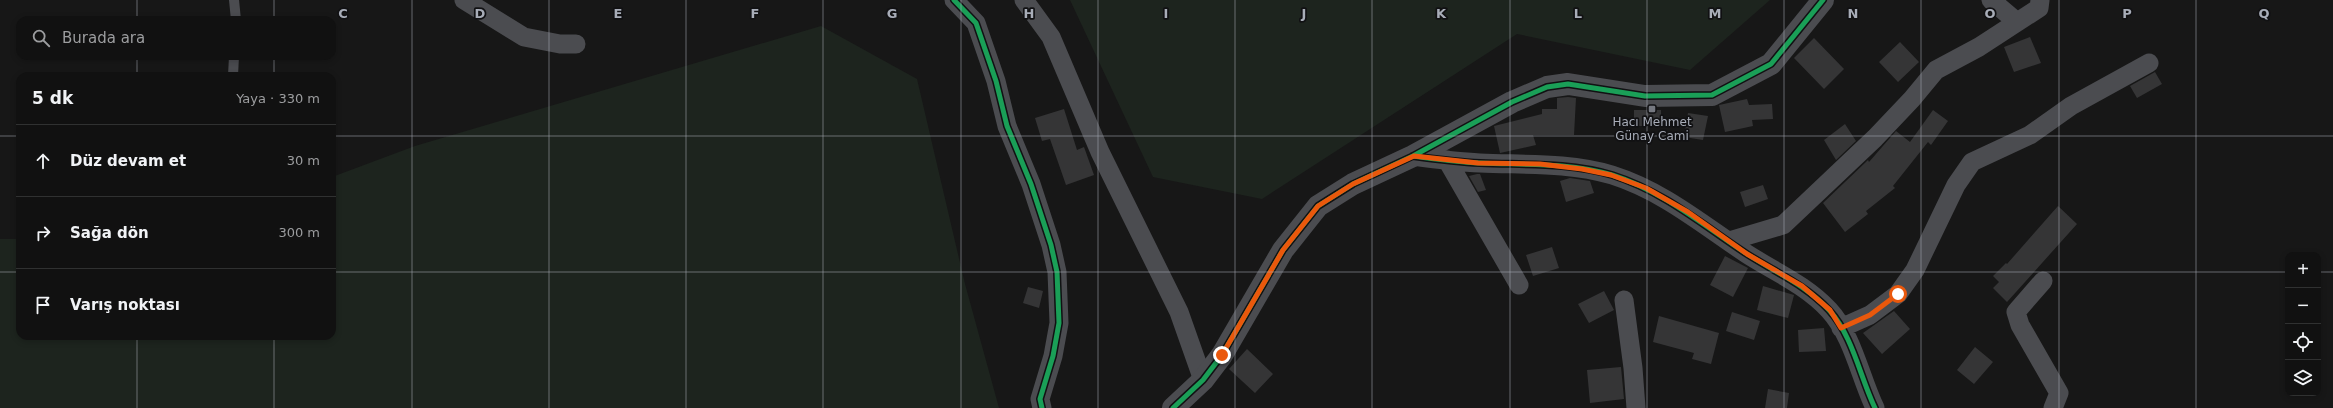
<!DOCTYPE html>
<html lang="tr">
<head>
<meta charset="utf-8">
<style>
  :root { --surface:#111; --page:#1e1f1f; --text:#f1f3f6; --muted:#9c9d9f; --line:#303131 }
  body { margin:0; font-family:"DejaVu Sans",sans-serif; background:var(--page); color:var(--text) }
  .controls { position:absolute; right:12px; bottom:12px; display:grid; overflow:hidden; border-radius:8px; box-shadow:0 2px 6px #0003 }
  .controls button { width:36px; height:36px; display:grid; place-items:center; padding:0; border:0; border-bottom:1px solid var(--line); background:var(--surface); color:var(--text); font:20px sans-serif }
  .stop { position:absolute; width:12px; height:12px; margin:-9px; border:3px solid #ea580c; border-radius:50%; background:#fff }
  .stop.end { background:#ea580c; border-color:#fff; box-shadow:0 1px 4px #0008 }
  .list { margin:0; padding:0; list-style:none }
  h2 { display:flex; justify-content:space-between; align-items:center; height:52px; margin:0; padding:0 16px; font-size:17px }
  h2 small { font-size:13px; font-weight:400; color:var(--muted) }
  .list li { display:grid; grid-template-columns:26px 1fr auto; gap:12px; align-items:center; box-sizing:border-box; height:72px; padding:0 16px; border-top:1px solid var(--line) }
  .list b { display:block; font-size:15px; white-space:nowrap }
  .list em { font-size:13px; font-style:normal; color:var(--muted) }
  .icon { flex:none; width:22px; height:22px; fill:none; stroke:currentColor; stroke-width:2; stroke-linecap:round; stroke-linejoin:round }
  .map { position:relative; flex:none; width:2333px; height:408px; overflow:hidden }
  .search { position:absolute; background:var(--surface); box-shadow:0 2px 6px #0003; left:16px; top:16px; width:320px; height:44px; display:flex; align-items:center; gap:10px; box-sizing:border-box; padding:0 14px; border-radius:12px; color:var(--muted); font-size:15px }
  .panel { position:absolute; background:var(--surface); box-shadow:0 2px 6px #0003; left:16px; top:72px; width:320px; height:268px; border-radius:12px }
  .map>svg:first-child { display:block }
  .green { fill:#1d241e }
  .building { fill:#353536 }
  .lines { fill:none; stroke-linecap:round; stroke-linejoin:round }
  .service { stroke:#4b4c50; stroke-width:10 }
  .minor { stroke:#4b4c50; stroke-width:19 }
  .tertiary { stroke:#4b4c50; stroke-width:22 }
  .cycleway-casing { stroke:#111113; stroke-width:8 }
  .cycleway { stroke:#1a9f57; stroke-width:5 }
  .route { stroke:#ea580c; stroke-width:5 }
  .grid { fill:none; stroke:#a8adb8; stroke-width:1; stroke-opacity:0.55 }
  .poi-dot { fill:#757880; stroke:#111113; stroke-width:1.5 }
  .labels { text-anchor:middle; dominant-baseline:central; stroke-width:3.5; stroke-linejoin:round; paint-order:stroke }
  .poi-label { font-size:12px; fill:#a8adb8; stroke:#111113 }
  .grid-label { font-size:13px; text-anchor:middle; font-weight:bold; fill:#a8adb8; stroke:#111113; stroke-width:3.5; stroke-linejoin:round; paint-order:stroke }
</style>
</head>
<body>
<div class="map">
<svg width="2333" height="408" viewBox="0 0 2333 408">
  <rect width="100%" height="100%" fill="#171717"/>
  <!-- green -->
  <path class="green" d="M 1070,0 L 1770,0 L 1690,70 L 1517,34 L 1262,199 L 1153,177 Z
    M 821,26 L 917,79 L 965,284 L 999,408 L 0,408 L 0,239 L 20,239 L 20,336 L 332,336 L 332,177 L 415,146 Z"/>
  <!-- building -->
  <path class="building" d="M 2030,37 L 2041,63 L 2014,72 L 2004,47 Z
    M 1814,38 L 1844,69 L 1824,89 L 1794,58 Z
    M 1900,42 L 1919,62 L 1898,82 L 1879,62 Z
    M 2155,72 L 2162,84 L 2137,98 L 2130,86 Z
    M 1568,97 L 1576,98 L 1574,135 L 1533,135 L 1536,145 L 1500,153 L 1494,126 L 1542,114 L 1542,109 L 1557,109 L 1557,98 Z
    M 1747,99 L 1749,105 L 1772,104 L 1773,119 L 1752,120 L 1753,126 L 1725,132 L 1719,105 Z
    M 1064,109 L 1077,150 L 1084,147 L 1094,175 L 1066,185 L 1050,139 L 1042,141 L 1035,118 Z
    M 1634,110 L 1661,110 L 1661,126 L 1634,126 Z
    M 1933,110 L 1948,121 L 1931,145 L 1928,142 L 1893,186 L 1895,188 L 1866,211 L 1868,214 L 1845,232 L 1823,203 L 1868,160 L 1869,162 L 1896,131 L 1910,142 Z
    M 1688,113 L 1708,116 L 1703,140 L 1684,137 Z
    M 1845,124 L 1856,141 L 1836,160 L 1824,140 Z
    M 1477,174 L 1480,174 L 1486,190 L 1478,192 L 1469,176 Z
    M 1570,178 L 1590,181 L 1594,193 L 1566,202 L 1560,181 Z
    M 1763,185 L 1768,199 L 1745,207 L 1740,192 Z
    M 2058,206 L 2077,224 L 2007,302 L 1993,288 L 1999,282 L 1993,276 L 2006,263 L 2007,264 Z
    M 1552,247 L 1559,268 L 1533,276 L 1526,255 Z
    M 1725,256 L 1748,268 L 1733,297 L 1710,285 Z
    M 1763,286 L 1794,295 L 1788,318 L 1757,310 Z
    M 1028,287 L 1043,291 L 1039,308 L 1023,303 Z
    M 1604,291 L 1614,310 L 1589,323 L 1578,304 Z
    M 1894,311 L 1910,329 L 1882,354 L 1863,333 Z
    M 1732,312 L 1760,321 L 1754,340 L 1726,331 Z
    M 1659,316 L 1719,333 L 1711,364 L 1692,359 L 1694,353 L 1653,342 Z
    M 1824,328 L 1826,351 L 1799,352 L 1798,330 Z
    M 1975,347 L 1993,362 L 1974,384 L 1957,370 Z
    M 1247,349 L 1273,374 L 1255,393 L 1229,369 Z
    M 1621,367 L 1624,399 L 1590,403 L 1587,370 Z
    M 1768,389 L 1789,393 L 1787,408 L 1765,408 Z"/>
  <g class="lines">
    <!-- service -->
    <path class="service" d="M 234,0 L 236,20
      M 233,76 L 234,56"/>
    <!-- minor -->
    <path class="minor" d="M 464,0 L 524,37 L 560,44 L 576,44
      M 954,0 L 976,23 L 996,81 L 1007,126 L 1031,184 L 1051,245 L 1057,272 L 1059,323 L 1053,356 L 1040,399 L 1042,408
      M 1024,0 L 1051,37 L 1100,152 L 1179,312 L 1203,380
      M 1991,0 L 2017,22
      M 1413,156 C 1435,159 1458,162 1480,163 C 1523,165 1569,162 1612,175 C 1663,191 1703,225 1747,254 C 1775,272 1806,285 1829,310 C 1853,336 1860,377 1875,408
      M 1447,160 L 1519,285
      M 1729,241 L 1783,225 L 1875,138 L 1912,99 L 1936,70 L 1979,47 L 2039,8 L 2040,0
      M 2043,281 L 2016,312 L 2020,325 L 2059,393 L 2053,408
      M 1624,300 L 1633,368 L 1636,408
      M 1841,328 L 1870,315 L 1898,294 L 1915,270 L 1956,185 L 1972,162 L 2030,135 L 2071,106 L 2149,63"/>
    <!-- tertiary -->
    <path class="tertiary" d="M 1173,408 L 1203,380 L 1222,355 L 1283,250 L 1318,206 L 1353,184 L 1413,156 L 1512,102 L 1547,87 L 1568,84 L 1645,96 L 1712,95 L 1771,64 L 1823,0"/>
    <!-- cycleway casing -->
    <g class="cycleway-casing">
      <path id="cycleway" d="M 954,0 L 976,23 L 996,81 L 1007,126 L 1031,184 L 1051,245 L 1057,272 L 1059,323 L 1053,356 L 1040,399 L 1042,408
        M 1413,156 C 1435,159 1458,162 1480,163 C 1523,165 1569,162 1612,175 C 1663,191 1703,225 1747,254 C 1775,272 1806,285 1829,310 C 1853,336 1860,377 1875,408
        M 1173,408 L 1203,380 L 1222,355 L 1283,250 L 1318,206 L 1353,184 L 1413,156 L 1512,102 L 1547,87 L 1568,84 L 1645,96 L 1712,95 L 1771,64 L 1823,0"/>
    </g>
    <!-- cycleway -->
    <use href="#cycleway" class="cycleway"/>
  </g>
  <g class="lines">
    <!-- route -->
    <path class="route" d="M 1222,355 L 1283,250 L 1318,206 L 1353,184 L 1414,156 L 1478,163 L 1540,164 L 1582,169 L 1611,175 L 1646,188 L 1688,212 L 1747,254 L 1802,286 L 1830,310 L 1841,328 L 1870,315 L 1898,294"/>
  </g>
  <!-- grid -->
  <path class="grid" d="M 137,0 L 137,20M 274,0 L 274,20M 412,0 L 412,408M 549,0 L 549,408M 686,0 L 686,408M 823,0 L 823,408M 961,0 L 961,408M 1098,0 L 1098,408M 1235,0 L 1235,408M 1372,0 L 1372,408M 1510,0 L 1510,408M 1647,0 L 1647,408M 1784,0 L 1784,408M 1921,0 L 1921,408M 2059,0 L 2059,408M 2196,0 L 2196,408M 137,56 L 137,76M 274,56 L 274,76M 0,136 L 20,136M 332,136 L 2333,136M 0,272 L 20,272M 332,272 L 2288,272M 2318,272 L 2333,272M 137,336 L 137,408M 274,336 L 274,408"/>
  <!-- markers -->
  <rect class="poi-dot" x="1648" y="105" width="8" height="8" rx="2"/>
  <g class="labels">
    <!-- poi labels -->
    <g class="poi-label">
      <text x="1652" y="122">Hacı Mehmet<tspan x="1652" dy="14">Günay Cami</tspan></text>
    </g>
  </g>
  <g class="grid-label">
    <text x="343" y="18">C</text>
    <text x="480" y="18">D</text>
    <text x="618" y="18">E</text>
    <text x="755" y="18">F</text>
    <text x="892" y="18">G</text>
    <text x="1029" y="18">H</text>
    <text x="1166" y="18">I</text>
    <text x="1304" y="18">J</text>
    <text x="1441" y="18">K</text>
    <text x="1578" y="18">L</text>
    <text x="1715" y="18">M</text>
    <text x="1853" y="18">N</text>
    <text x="1990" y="18">O</text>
    <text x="2127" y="18">P</text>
    <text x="2264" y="18">Q</text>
  </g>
</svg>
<div class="controls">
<button>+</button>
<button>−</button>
<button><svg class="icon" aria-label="locate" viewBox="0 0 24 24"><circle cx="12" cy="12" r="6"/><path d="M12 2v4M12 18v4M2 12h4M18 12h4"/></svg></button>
<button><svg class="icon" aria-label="layers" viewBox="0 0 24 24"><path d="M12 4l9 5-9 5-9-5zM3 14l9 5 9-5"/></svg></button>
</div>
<div class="stop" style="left:1898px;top:294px"></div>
<div class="stop end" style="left:1222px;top:355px"></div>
<div class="search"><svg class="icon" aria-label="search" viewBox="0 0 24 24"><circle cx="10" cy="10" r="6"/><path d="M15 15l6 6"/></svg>Burada ara</div>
<section class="panel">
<h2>5 dk<small>Yaya · 330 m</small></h2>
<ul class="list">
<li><svg class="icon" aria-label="ahead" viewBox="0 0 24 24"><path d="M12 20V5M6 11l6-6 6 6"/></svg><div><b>Düz devam et</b></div><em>30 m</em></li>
<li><svg class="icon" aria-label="right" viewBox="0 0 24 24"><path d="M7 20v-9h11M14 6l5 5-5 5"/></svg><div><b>Sağa dön</b></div><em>300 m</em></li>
<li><svg class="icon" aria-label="arrive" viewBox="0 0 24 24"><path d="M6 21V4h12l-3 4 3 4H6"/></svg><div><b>Varış noktası</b></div></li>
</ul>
</section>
</div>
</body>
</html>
